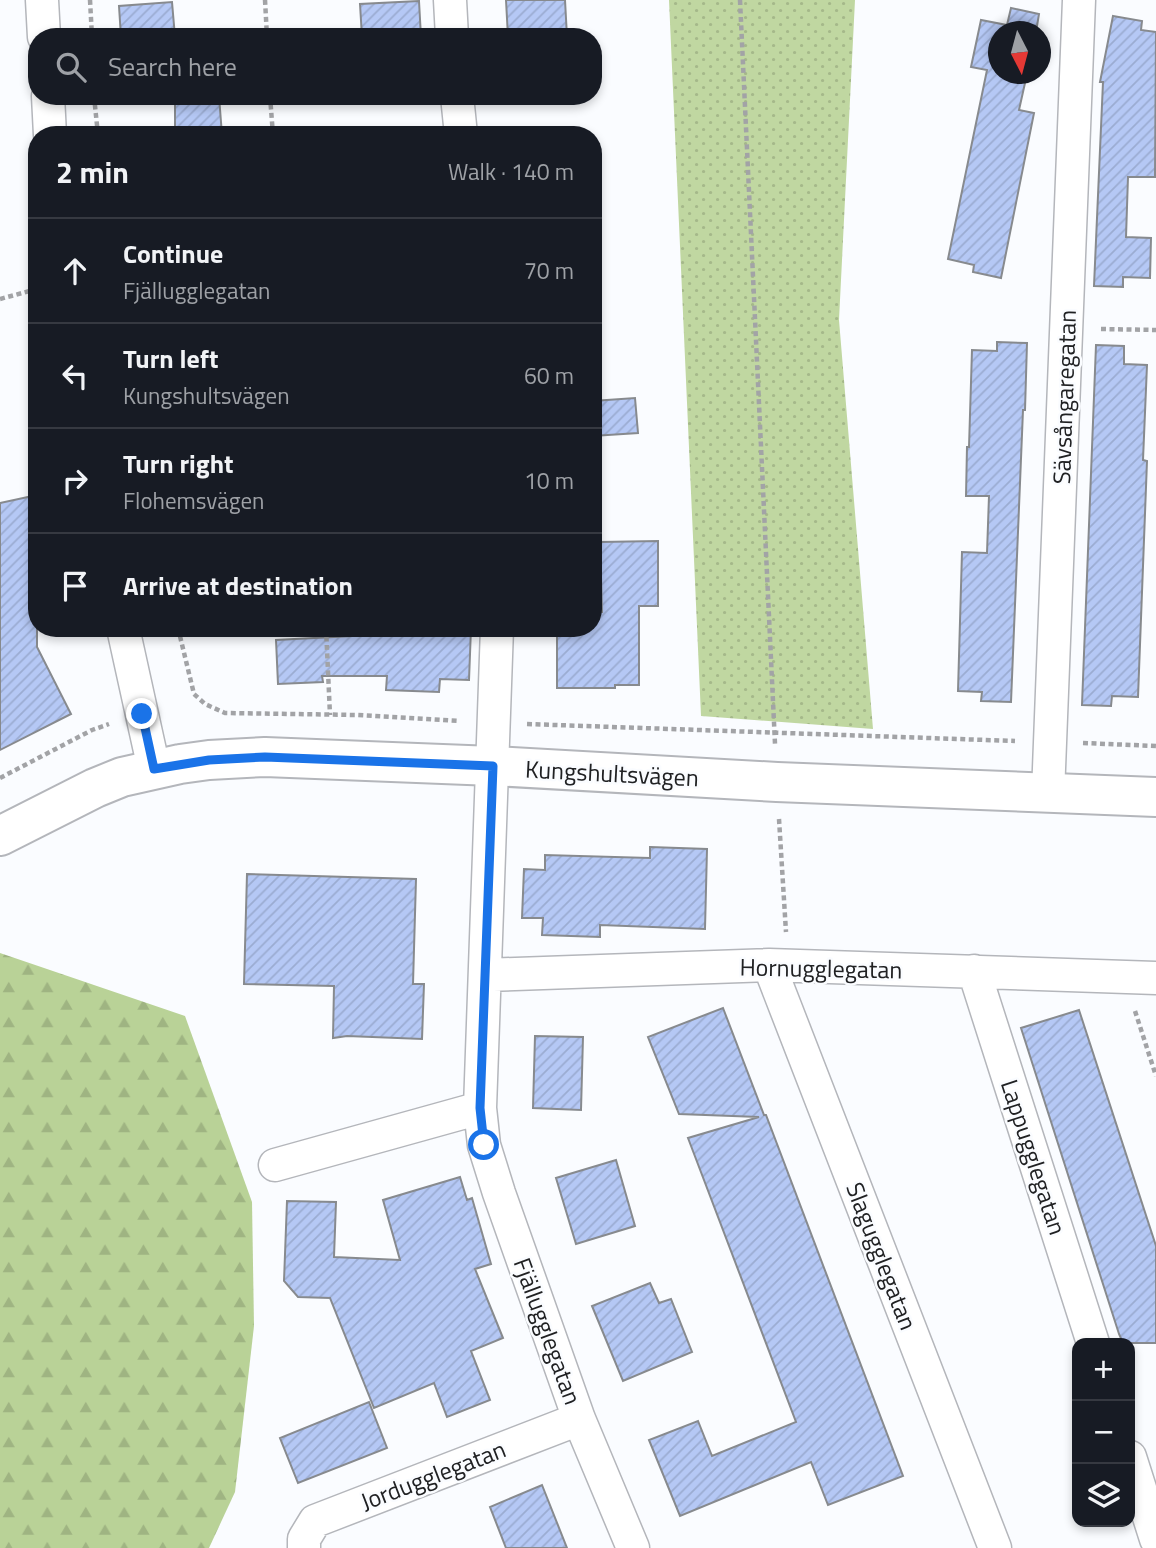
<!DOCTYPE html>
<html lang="en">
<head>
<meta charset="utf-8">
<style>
  :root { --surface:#171b24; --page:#20242c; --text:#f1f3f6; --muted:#9ea1a6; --line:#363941 }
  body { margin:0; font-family:"Titillium Web",sans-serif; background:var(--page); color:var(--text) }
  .controls { position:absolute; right:21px; bottom:21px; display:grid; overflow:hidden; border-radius:14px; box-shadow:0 4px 10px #0003 }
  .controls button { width:63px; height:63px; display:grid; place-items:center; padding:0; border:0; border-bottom:2px solid var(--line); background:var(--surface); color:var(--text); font:35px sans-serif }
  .compass { position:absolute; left:988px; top:21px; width:63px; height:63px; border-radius:50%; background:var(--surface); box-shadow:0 4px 10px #0003; rotate:174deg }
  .stop { position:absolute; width:21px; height:21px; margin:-16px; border:5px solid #1a73e8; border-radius:50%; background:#fff }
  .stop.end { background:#1a73e8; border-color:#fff; box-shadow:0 2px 7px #0008 }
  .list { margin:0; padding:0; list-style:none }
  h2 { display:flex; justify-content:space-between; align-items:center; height:91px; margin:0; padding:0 28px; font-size:30px }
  h2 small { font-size:23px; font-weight:400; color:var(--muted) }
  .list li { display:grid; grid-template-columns:46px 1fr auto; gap:21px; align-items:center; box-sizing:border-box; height:105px; padding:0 28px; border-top:2px solid var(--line) }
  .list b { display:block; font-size:26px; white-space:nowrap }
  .list p { margin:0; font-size:23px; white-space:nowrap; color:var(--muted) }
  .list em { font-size:23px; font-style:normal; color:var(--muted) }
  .icon { flex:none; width:38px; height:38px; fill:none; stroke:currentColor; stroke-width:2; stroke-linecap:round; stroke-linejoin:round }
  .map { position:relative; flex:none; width:1156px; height:1548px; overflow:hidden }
  .search { position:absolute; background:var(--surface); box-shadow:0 4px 10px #0003; left:28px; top:28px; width:574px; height:77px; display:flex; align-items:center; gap:18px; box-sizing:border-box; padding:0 24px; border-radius:28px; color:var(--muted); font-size:26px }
  .panel { position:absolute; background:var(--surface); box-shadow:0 4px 10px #0003; left:28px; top:126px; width:574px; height:511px; border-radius:28px }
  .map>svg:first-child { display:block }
  .grass { fill:url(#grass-dots) }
  .forest { fill:url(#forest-firs) }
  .building { fill:url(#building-hatch); stroke:#878a8e; stroke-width:2 }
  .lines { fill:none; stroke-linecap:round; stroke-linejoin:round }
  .minor-casing { stroke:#b4b6bb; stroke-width:35 }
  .tertiary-casing { stroke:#b4b6bb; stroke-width:42 }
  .path { stroke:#a2a3a6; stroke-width:4.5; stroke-dasharray:5 3.5; stroke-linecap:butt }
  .minor { stroke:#fff; stroke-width:32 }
  .tertiary { stroke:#fff; stroke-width:38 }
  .route { stroke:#1a73e8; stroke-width:9 }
  .labels { text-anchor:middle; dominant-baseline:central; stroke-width:5; stroke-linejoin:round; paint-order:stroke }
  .street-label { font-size:24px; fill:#202123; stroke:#fafcff }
</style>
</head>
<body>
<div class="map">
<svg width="1156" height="1548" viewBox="0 0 1156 1548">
  <defs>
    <pattern id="grass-dots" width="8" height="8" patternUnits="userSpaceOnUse" patternTransform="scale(1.75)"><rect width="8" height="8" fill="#c0d7a1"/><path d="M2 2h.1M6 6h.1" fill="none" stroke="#a5b88a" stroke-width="1.8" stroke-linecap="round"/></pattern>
    <pattern id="forest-firs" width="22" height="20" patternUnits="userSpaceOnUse" patternTransform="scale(1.75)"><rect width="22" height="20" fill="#b9d297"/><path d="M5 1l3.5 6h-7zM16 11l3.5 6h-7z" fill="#9fb482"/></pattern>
    <pattern id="building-hatch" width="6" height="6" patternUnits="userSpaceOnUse" patternTransform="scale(1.75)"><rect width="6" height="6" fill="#b5c8f5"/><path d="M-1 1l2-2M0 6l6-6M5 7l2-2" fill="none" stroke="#9bacd2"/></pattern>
  </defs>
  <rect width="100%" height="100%" fill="#fafcff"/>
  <!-- grass -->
  <path class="grass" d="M 669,0 L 855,0 L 839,320 L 873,729 L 701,716 Z"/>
  <!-- forest -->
  <path class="forest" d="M 0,953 L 185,1016 L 252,1202 L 254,1326 L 235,1492 L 209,1548 L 0,1548 Z"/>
  <!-- building -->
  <path class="building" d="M 506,0 L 565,0 L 567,37 L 508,37 Z
    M 419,1 L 421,37 L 362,37 L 360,4 Z
    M 172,2 L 175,37 L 121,37 L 119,6 Z
    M 1011,8 L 1039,14 L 1036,32 L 998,32 L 998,74 L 1027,74 L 1019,110 L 1034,113 L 1001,278 L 973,272 L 974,265 L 948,259 L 987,70 L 971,67 L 981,20 L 1007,25 Z
    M 1113,16 L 1142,21 L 1141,30 L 1156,32 L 1155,177 L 1128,177 L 1126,237 L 1151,238 L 1150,278 L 1123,277 L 1123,287 L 1094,286 L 1103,82 L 1100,82 Z
    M 175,96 L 219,96 L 222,135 L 175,135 Z
    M 997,342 L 1027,343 L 1025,410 L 1023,410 L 1011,702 L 981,701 L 982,692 L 958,691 L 962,552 L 987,553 L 989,496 L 966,496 L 967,447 L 969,447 L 972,350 L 997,351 Z
    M 1096,345 L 1124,346 L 1124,364 L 1147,365 L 1143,460 L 1147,461 L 1138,697 L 1112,696 L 1111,706 L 1082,705 Z
    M 635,398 L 638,433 L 593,436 L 593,401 Z
    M 37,495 L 37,647 L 71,714 L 0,750 L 0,503 Z
    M 658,541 L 658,606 L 639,606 L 639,685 L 615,685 L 615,688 L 557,688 L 557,628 L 593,628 L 593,612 L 602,612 L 600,542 Z
    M 372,628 L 471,628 L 469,680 L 440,679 L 439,692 L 386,690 L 387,676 L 322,676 L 323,682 L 278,684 L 276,640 L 371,635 Z
    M 650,847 L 707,849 L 705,929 L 600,925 L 600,937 L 542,935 L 543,918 L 522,918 L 524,869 L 545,870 L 545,855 L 650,858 Z
    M 247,874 L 416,879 L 413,984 L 424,984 L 422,1039 L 347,1036 L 333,1038 L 334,986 L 244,984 Z
    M 723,1008 L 764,1115 L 766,1115 L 903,1476 L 828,1505 L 811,1462 L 680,1516 L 649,1440 L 698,1421 L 712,1456 L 796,1422 L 688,1138 L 759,1117 L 679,1114 L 648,1037 Z
    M 1079,1010 L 1156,1246 L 1156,1343 L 1123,1343 L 1119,1334 L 1021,1028 Z
    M 535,1036 L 583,1037 L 581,1110 L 533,1108 Z
    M 616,1160 L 635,1226 L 576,1244 L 556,1178 Z
    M 460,1177 L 467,1200 L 472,1198 L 491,1264 L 475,1269 L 503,1338 L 471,1351 L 490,1400 L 447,1417 L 434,1383 L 374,1408 L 330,1298 L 298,1297 L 284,1281 L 287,1201 L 336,1202 L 334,1257 L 400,1260 L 383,1200 Z
    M 650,1283 L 659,1303 L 671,1299 L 692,1352 L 623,1381 L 592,1306 Z
    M 369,1402 L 387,1448 L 298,1483 L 280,1438 Z
    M 542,1485 L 567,1548 L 506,1548 L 490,1507 Z"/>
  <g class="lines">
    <!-- minor casing -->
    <g class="minor-casing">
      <path id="minor" d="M 42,0 L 44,37
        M 450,0 L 452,37
        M 48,96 L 50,135
        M 457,96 L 461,135
        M 123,628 L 154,769
        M 497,628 L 480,1108 L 484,1145 L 499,1193 L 579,1419 L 633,1548
        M 1048,794 L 1079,0
        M 769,965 L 995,1548
        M 974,971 L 1093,1343
        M 485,975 L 769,965 L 1156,978
        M 275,1165 L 480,1108
        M 1130,1457 L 1156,1539
        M 304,1548 L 304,1539 L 315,1521 L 579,1419"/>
    </g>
    <!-- tertiary casing -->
    <g class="tertiary-casing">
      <path id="tertiary" d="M 0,836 L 95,788 L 122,777 L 180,764 L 209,760 L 265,757 L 493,766 L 777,782 L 1156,797"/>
    </g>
    <!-- path -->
    <path class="path" d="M 90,0 L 92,37
      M 265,0 L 267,37
      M 740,0 L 775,744
      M 94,96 L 98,135
      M 270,96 L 273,135
      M 0,299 L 37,289
      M 1101,329 L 1156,330
      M 178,628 L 194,694 L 205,704 L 225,713 L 358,715 L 459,721
      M 326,628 L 330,715
      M 527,724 L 1015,741
      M 1083,743 L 1156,746
      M 0,778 L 92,730 L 109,724
      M 779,819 L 786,932
      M 1135,1011 L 1156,1076"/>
    <!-- minor -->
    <use href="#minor" class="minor"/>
    <!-- tertiary -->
    <use href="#tertiary" class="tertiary"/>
  </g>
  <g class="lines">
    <!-- route -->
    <path class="route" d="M 142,714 L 154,769 L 209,760 L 265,757 L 493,766 L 480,1108 L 484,1145"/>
  </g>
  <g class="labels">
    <!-- street labels -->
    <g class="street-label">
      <text transform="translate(1064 397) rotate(-88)">Sävsångaregatan</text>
      <text transform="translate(612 773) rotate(3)">Kungshultsvägen</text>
      <text transform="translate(821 968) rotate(1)">Hornugglegatan</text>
      <text transform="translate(1034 1157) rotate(72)">Lappugglegatan</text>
      <text transform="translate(882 1256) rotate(69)">Slagugglegatan</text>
      <text transform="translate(548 1331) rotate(70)">Fjällugglegatan</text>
      <text transform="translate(433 1475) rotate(-21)">Jordugglegatan</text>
    </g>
  </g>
</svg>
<div class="controls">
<button>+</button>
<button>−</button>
<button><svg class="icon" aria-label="layers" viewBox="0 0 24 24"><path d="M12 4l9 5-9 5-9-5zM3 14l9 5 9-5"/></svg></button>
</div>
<svg class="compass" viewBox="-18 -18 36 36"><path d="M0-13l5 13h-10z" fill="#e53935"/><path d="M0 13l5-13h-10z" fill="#9ea1a6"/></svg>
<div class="stop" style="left:484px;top:1145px"></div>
<div class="stop end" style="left:142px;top:714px"></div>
<div class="search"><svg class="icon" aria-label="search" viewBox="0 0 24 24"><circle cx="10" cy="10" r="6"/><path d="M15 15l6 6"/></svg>Search here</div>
<section class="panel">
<h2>2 min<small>Walk · 140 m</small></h2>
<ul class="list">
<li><svg class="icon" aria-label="ahead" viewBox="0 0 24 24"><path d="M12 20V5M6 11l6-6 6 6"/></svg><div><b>Continue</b><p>Fjällugglegatan</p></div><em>70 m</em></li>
<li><svg class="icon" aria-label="left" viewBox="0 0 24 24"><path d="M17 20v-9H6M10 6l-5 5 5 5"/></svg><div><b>Turn left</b><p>Kungshultsvägen</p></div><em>60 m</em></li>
<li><svg class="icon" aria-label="right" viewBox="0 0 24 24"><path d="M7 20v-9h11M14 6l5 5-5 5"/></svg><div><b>Turn right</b><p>Flohemsvägen</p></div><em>10 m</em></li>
<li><svg class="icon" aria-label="arrive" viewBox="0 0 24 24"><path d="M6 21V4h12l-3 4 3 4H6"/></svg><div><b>Arrive at destination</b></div></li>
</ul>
</section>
</div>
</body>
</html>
